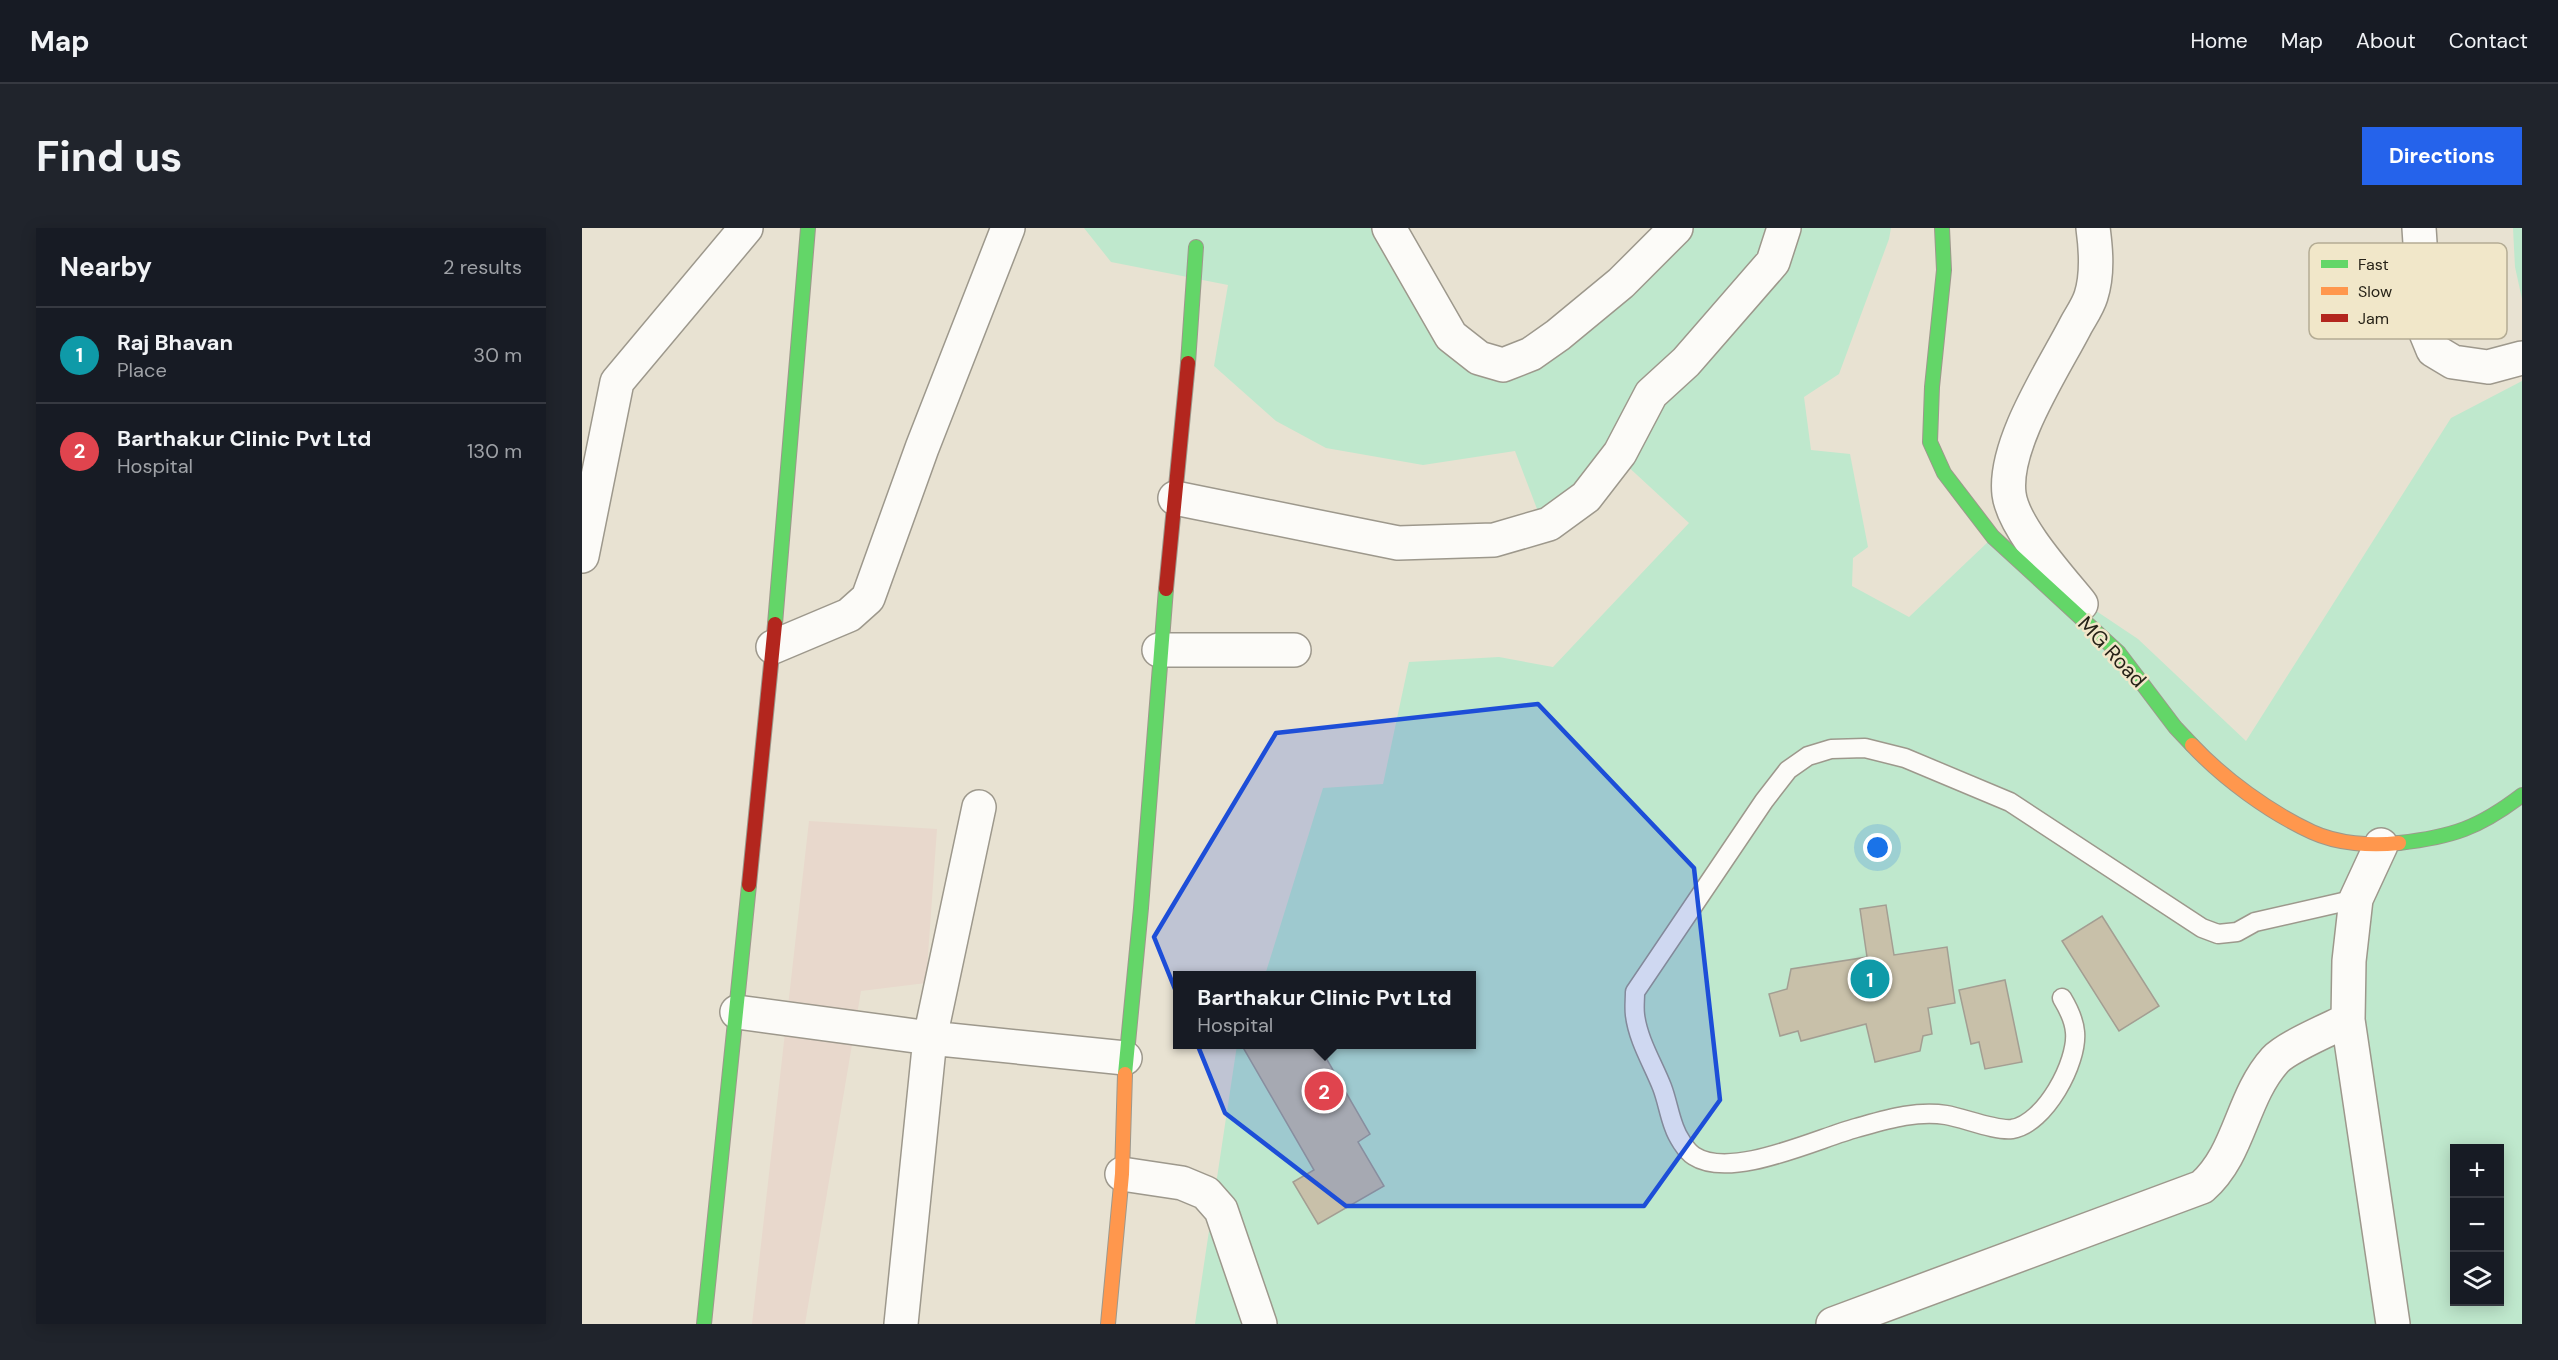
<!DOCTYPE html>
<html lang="en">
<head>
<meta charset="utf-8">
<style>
  :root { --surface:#171b24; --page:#20242c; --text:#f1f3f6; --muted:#9ea1a6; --line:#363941; --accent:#2563eb }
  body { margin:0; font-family:"DM Sans",sans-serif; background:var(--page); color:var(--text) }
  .controls { position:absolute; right:18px; bottom:18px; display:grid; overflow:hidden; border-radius:0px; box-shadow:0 3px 15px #0003 }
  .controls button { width:54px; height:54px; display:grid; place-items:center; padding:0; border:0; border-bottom:2px solid var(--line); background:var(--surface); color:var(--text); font:30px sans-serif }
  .you { position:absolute; left:1296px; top:620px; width:21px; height:21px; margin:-15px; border:4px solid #fff; border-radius:50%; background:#1a73e8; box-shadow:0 0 0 9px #1a73e833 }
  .badge { display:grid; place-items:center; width:39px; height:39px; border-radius:50%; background:var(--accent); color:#fff; font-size:20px; font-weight:700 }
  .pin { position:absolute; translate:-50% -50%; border:3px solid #fff; box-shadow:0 2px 6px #0006 }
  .popup { position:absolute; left:591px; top:743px; width:303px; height:78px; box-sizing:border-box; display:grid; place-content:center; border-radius:0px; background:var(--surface); filter:drop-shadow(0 2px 4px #0005); font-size:20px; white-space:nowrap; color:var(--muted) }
  .popup b { font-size:22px; color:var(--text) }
  .popup::after { content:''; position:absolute; left:50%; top:100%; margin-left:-12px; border:12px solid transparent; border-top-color:var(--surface) }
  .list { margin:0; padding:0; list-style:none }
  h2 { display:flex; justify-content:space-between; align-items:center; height:78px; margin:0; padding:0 24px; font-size:26px }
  h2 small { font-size:20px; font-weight:400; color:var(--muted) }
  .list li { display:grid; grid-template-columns:39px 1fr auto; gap:18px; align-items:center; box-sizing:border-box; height:96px; padding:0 24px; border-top:2px solid var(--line) }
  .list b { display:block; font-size:22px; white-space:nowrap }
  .list p { margin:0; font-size:20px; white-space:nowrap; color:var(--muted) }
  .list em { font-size:20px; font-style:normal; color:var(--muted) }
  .icon { flex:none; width:33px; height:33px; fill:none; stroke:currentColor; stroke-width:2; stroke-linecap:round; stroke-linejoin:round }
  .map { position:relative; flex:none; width:1940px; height:1096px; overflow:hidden; border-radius:0px }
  header { display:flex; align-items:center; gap:36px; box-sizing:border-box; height:84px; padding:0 30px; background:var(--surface); border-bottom:2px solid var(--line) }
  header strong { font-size:28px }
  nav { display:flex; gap:33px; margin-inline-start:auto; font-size:21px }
  .intro { display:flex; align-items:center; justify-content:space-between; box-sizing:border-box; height:144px; padding:0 36px }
  h1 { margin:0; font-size:42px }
  .button { padding:15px 27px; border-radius:0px; background:var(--accent); color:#fff; font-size:21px; font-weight:700 }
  main { display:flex; gap:36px; padding:0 36px }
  aside { flex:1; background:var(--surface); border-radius:0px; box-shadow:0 3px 15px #0003 }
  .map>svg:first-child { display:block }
  .commercial { fill:#e8d8cc }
  .green { fill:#bfe8cd; fill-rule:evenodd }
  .building { fill:#c8c0a9; stroke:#a39e92; stroke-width:1.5 }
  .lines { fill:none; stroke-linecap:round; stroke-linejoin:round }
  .lane-casing { stroke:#9d988c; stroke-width:21 }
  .street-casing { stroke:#9d988c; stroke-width:36 }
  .fast-casing { stroke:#9d988c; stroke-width:16 }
  .slow-casing { stroke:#9d988c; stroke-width:16 }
  .jam-casing { stroke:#9d988c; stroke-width:16 }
  .lane { stroke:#fcfbf8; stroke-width:18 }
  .street { stroke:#fcfbf8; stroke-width:33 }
  .fast { stroke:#63d668; stroke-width:14 }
  .slow { stroke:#ff974d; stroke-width:14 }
  .jam { stroke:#b3261e; stroke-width:14 }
  .marked { fill:#1d4ed8; fill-opacity:0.2; stroke:#1d4ed8; stroke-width:4.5; stroke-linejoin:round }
  .labels { text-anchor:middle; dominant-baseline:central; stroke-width:5; stroke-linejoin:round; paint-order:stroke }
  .street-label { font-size:21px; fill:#272318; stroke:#f1e7c9 }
  .key { fill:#f1e7c9; stroke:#b4ac94; stroke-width:1.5 }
  .key-label { font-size:16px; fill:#272318 }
</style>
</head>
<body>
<header>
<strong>Map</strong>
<nav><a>Home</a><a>Map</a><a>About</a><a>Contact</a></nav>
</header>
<div class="intro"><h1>Find us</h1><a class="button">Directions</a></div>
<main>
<aside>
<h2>Nearby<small>2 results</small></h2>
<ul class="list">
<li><span class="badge" style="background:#0f9aa8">1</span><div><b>Raj Bhavan</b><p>Place</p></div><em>30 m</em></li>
<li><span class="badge" style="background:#e0444e">2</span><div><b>Barthakur Clinic Pvt Ltd</b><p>Hospital</p></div><em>130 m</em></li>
</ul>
</aside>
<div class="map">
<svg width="1940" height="1096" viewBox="0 0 1940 1096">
  <rect width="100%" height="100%" fill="#e8e2d2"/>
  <!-- commercial -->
  <path class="commercial" d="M 227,593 L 355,601 L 344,755 L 279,763 L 223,1096 L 170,1096 Z"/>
  <!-- green -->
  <path class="green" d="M 502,0 L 794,0 L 918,144 L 1094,0 L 1309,0 L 1307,11 L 1257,146 L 1222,169 L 1229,222 L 1268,226 L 1286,319 L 1271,330 L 1270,358 L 1327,389 L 1408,312 L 1556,411 L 1664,513 L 1869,190 L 1940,153 L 1940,1096 L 613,1096 L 655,817 L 889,816 L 889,748 L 683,747 L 741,560 L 801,556 L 827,434 L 917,429 L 971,439 L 1107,295 L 1041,234 L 960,294 L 933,223 L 841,237 L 744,220 L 694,193 L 632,138 L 646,57 L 529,34 ZM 1872,920 L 1918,920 L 1918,1074 L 1872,1074 Z
    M 1931,0 L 1940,0 L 1940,71 L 1933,39 Z"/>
  <!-- building -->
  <path class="building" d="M 1304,677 L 1312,727 L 1365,719 L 1373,775 L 1346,780 L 1350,806 L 1341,808 L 1338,823 L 1293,834 L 1284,796 L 1219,813 L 1216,803 L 1198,808 L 1187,766 L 1205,761 L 1209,741 L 1285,729 L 1278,681 Z
    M 1520,688 L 1577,778 L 1537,803 L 1480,713 Z
    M 1423,752 L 1440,834 L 1403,841 L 1397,814 L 1389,816 L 1377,762 Z
    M 659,816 L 736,816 L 788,906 L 776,914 L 802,958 L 736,996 L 711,954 L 732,942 Z"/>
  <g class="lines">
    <!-- lane casing -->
    <g class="lane-casing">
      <path id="lane" d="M 1480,770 C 1486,780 1492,791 1493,804 C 1496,834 1463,896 1430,901 C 1413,903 1382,890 1364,887 C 1334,882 1303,892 1274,900 C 1234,911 1149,952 1112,928 C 1104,923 1095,908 1092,899 C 1087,886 1085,872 1080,859 C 1071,836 1056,812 1053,787 C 1052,780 1053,772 1053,764 L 1182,573 L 1206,542 L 1226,528 L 1249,521 L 1283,520 L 1323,530 L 1428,574 L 1620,700 L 1636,706 L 1655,704 L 1673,694 L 1774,671"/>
    </g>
    <!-- street casing -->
    <g class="street-casing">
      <path id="street" d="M 807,0 L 869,108 L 897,130 L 921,137 L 949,126 L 976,107 L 1039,55 L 1094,0
        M 1837,0 L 1844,105 L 1851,122 L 1871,134 L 1906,139 L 1940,130
        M 593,270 L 816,315 L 912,312 L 967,296 L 1004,269 L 1038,225 L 1069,166 L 1104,134 L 1191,34 L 1202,0
        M 0,328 L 35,154 L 164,0
        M 1499,376 C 1478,350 1431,299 1427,266 C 1421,216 1472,140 1494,97 C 1499,88 1506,78 1509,68 C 1516,46 1514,22 1511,0
        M 191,419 L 267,387 L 286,370 L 340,220 L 426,0
        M 577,422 L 712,422
        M 1799,617 L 1774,671 L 1767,733 L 1766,792 L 1811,1096
        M 155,784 L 348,810 L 543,830
        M 540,946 L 600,955 L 624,965 L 639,982 L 678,1096
        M 319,1096 L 348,810 L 397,579
        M 1251,1096 L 1620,959 C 1658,926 1659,870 1693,832 C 1705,819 1748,801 1766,792"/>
    </g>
    <!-- fast casing -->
    <g class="fast-casing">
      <path id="fast" d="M 1360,0 L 1362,42 L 1350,159 L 1348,214 L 1362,245 L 1411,309 L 1537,425 L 1593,499 L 1610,517
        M 606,135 L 614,19
        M 193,396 L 226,0
        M 1817,615 C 1870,609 1897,600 1940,567
        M 543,846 L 559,680 L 584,361
        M 122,1096 L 167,657"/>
    </g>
    <!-- slow casing -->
    <g class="slow-casing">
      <path id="slow" d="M 1610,517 C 1642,551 1687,584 1730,604 C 1756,616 1789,618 1817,615
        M 526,1096 L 540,946 L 543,846"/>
    </g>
    <!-- jam casing -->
    <g class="jam-casing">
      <path id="jam" d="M 584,361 L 606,135
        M 167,657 L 193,396"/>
    </g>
    <!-- lane -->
    <use href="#lane" class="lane"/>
    <!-- street -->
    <use href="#street" class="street"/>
    <!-- fast -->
    <use href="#fast" class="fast"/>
    <!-- slow -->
    <use href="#slow" class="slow"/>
    <!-- jam -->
    <use href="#jam" class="jam"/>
  </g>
  <!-- marked area -->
  <path class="marked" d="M 956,476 L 1112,640 L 1138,872 L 1062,978 L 764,978 L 643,885 L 572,709 L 694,505 Z"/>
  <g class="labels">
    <!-- street labels -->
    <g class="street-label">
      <text transform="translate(1530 424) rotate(47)">MG Road</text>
    </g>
  </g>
  <!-- legend -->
  <rect x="1727" y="15" width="198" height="96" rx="9" class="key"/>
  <rect x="1739" y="32" width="27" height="8" fill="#63d668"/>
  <rect x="1739" y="59" width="27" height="8" fill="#ff974d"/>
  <rect x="1739" y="86" width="27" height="8" fill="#b3261e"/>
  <g class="key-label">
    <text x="1776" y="42">Fast</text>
    <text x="1776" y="69">Slow</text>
    <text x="1776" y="96">Jam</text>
  </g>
</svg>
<div class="controls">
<button>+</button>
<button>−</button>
<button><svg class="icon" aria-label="layers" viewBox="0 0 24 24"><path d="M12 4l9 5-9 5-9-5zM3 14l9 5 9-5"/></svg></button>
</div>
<div class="you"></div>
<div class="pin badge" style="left:1288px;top:751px;background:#0f9aa8">1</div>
<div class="pin badge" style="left:742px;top:863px;background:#e0444e">2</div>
<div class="popup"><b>Barthakur Clinic Pvt Ltd</b>Hospital</div>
</div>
</main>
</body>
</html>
